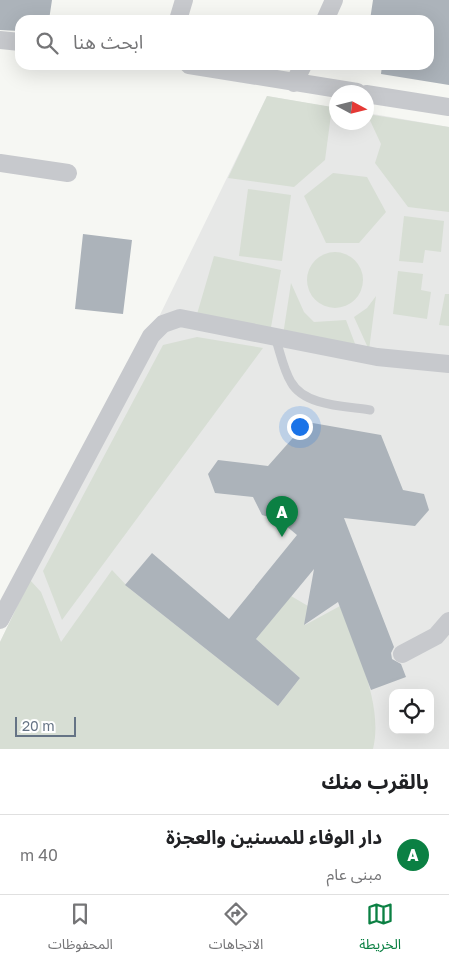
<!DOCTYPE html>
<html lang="ar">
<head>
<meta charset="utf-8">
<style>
  :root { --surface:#fff; --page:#f2f2f2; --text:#202124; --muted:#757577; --line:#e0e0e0; --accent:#0b8043 }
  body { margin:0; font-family:"Golos Text","Noto Sans Arabic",sans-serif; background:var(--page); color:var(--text); direction:rtl }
  .controls { position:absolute; right:15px; bottom:15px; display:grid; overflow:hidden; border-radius:10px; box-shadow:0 5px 20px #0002 }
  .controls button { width:45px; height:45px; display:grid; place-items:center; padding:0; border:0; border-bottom:1px solid var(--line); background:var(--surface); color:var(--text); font:25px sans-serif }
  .compass { position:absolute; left:329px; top:85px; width:45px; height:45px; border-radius:50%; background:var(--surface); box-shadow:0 5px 20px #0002; rotate:97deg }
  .scale { position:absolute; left:15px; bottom:12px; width:61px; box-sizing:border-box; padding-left:5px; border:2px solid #657385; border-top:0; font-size:14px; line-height:18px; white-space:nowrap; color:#657385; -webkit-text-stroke:4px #fff; paint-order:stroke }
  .you { position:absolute; left:299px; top:426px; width:18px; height:18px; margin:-12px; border:4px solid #fff; border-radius:50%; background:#1a73e8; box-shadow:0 0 0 8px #1a73e833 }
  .badge { display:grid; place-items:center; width:32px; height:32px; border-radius:50%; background:var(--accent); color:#fff; font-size:16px; font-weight:700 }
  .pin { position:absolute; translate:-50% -41px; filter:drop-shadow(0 1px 2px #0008) }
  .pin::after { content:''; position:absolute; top:26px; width:18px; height:15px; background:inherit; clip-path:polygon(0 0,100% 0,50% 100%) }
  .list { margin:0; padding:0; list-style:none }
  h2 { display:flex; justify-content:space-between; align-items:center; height:65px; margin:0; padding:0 20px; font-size:21px }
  h2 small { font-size:16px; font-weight:400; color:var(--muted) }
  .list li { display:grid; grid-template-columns:32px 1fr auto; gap:15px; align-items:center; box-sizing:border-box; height:80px; padding:0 20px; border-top:1px solid var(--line) }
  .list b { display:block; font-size:19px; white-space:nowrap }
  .list p { margin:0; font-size:16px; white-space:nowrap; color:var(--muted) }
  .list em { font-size:16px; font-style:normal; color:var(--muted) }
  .icon { flex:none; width:28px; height:28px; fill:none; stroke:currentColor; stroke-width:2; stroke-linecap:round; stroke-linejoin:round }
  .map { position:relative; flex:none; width:449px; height:749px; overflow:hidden; direction:ltr }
  .search { position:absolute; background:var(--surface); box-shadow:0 5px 20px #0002; left:15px; right:15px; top:15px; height:55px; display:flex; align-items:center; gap:12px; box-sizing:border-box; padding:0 18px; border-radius:15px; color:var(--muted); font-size:19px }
  .sheet { height:145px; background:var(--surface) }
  nav { display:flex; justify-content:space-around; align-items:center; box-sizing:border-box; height:70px; border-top:1px solid var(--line); background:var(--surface); font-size:14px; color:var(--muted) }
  nav a { display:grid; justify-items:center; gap:2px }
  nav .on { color:var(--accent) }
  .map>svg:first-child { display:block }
  .built { fill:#e7e8e7; fill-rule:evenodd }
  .green { fill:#d7ded4 }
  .building { fill:#acb3ba }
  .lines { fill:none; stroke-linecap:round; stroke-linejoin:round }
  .service { stroke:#c7c9cd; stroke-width:9 }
  .minor { stroke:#c7c9cd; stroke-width:18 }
</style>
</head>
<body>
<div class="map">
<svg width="449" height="749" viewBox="0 0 449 749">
  <rect width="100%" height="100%" fill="#f6f7f3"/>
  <!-- built -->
  <path class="built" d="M 267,96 L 336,108 L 336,122 L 366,122 L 367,113 L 449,127 L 449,749 L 0,749 L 0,642 ZM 393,693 L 430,693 L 430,730 L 393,730 Z"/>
  <!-- green -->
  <path class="green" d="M 267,96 L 332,107 L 325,160 L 294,187 L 228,178 Z
    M 367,114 L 449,127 L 449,212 L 408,207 L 375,163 L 381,144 Z
    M 333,173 L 367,177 L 386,212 L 359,243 L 326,243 L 304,196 Z
    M 248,189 L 291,195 L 282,261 L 239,256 Z
    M 404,216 L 444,221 L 441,252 L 425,250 L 423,263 L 399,261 Z
    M307 280a28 28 0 1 1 56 0a28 28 0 1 1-56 0Z
    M 214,256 L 281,270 L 270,333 L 195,321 Z
    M 398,271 L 423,274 L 421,290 L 431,292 L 427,319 L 393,314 Z
    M 291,283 L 304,312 L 314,322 L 346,320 L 357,349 L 283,335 Z
    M 445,294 L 449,294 L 449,326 L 439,325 Z
    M 376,296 L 369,350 L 354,317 L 367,308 Z
    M 197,337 L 263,348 L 62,620 L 43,571 L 163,345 Z
    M 112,570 L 130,589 L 278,706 L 300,678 L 256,639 L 291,596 L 308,606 L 305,625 L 340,606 C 355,647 384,704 373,749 L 0,749 L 0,642 L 30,580 L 41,592 L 61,642 Z"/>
  <!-- building -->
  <path class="building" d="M 0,0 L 52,0 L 49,20 L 20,20 L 20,31 L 0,30 Z
    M 373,0 L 449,0 L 449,85 L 381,74 L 382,65 L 429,65 L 429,20 L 370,20 Z
    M 83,234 L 132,240 L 123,314 L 75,309 Z
    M 307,422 L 381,435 L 403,490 L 424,494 L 429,510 L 415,526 L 344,518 L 394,647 L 391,653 L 392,659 L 401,664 L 406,677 L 371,690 L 338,602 L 304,625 L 314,569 L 256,639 L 300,678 L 278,706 L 125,585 L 152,553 L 229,619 L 297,535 L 279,520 L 262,515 L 253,497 L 215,493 L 208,474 L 218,460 L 268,466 Z"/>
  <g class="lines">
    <!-- service -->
    <path class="service" d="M 275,337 C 280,351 283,369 291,382 C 304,406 345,406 370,410"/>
    <!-- minor -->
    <path class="minor" d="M 178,20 L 184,0
      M 325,20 L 334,0
      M 0,40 L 20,42
      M 189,65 L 357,92
      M 294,83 L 303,65
      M 366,94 L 449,107
      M 0,163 L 68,173
      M 0,620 L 151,336 L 163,324 L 180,318 L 377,357 L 449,364
      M 402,654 L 436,636 L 449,621"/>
  </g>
</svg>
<div class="controls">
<button><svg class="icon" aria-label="locate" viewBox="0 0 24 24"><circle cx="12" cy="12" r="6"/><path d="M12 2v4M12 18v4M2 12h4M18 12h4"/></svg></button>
</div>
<svg class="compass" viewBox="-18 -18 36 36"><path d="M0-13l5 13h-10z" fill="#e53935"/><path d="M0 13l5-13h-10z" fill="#757577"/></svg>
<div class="scale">20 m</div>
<div class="you"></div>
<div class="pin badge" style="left:282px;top:537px">A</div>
<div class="search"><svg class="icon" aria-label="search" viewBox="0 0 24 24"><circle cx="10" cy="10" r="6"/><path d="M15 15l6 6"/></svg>ابحث هنا</div>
</div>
<section class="sheet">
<h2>بالقرب منك<small></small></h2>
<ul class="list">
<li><span class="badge">A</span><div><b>دار الوفاء للمسنين والعجزة</b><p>مبنى عام</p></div><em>40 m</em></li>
</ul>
</section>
<nav>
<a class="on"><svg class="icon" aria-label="map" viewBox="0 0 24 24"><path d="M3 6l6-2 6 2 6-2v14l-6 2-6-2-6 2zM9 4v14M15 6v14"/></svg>الخريطة</a>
<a><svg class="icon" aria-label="directions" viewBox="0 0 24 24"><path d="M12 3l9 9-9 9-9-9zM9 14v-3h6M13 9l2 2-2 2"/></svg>الاتجاهات</a>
<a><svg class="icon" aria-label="saved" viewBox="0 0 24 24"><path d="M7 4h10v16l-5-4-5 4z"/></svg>المحفوظات</a>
</nav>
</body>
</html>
